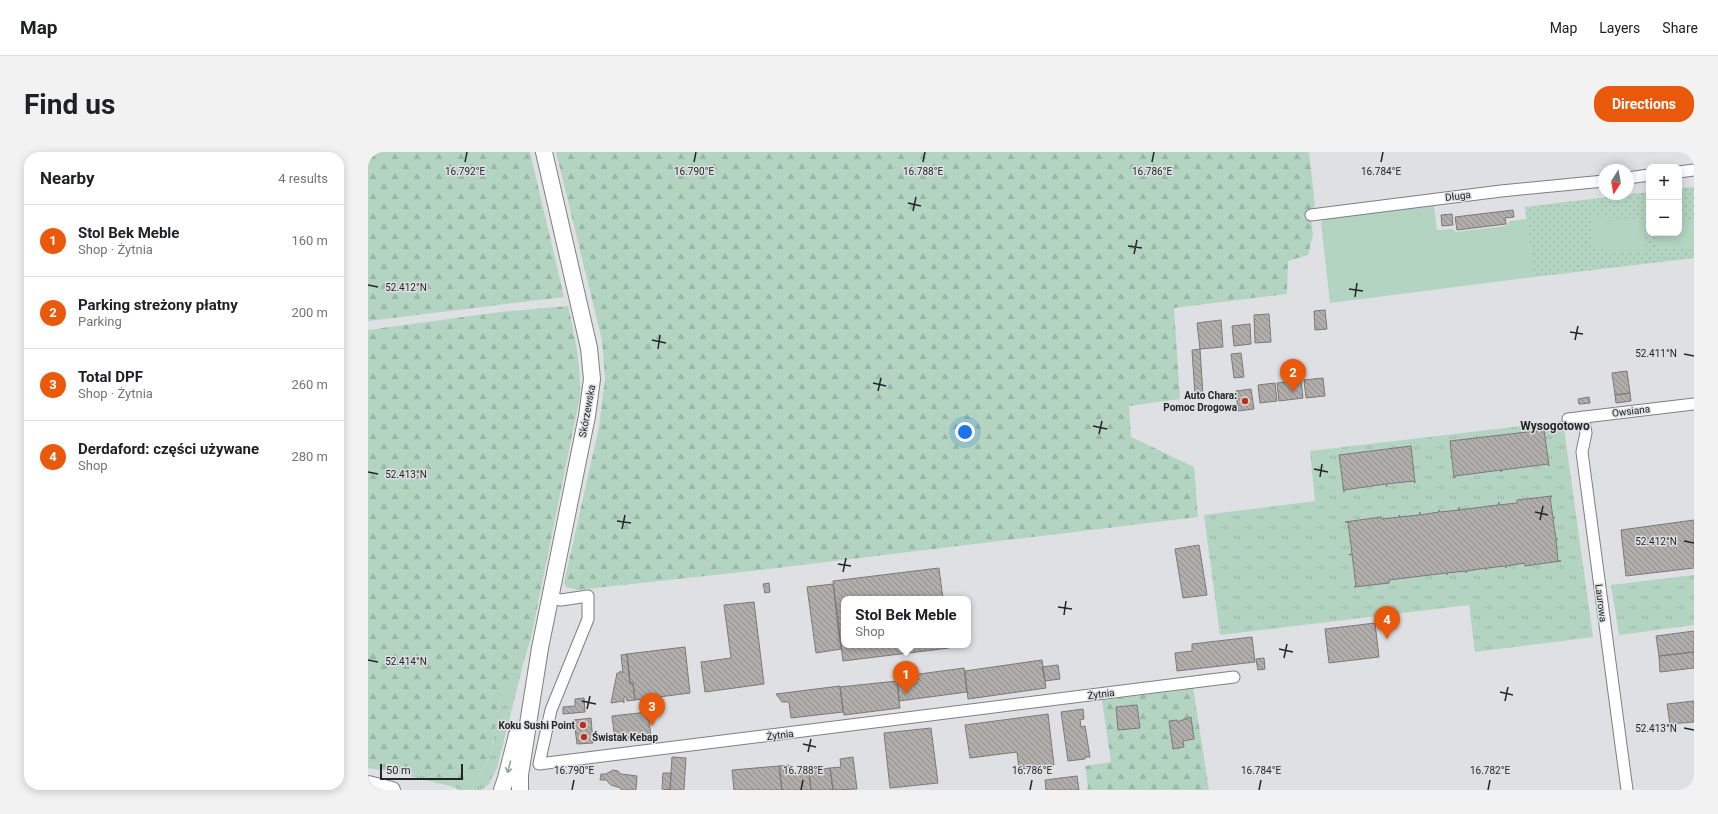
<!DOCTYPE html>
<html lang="en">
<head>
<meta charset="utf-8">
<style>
  :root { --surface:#fff; --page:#f2f2f2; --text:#202124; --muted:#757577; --line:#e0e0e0; --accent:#ea580c }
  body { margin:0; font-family:Roboto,sans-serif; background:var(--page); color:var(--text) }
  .controls { position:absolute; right:12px; top:12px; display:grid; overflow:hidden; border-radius:8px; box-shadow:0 2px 10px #0003 }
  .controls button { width:36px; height:36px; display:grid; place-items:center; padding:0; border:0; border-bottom:1px solid var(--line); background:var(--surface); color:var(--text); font:20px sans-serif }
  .compass { position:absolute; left:1230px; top:12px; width:36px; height:36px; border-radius:50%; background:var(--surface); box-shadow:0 2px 10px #0003; rotate:191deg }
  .scale { position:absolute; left:12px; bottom:10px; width:83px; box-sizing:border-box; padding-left:4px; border:2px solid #242526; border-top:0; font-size:11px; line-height:14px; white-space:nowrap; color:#242526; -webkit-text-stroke:3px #dee0e3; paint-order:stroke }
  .you { position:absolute; left:597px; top:280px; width:14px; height:14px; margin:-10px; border:3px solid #fff; border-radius:50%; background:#1a73e8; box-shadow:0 0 0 6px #1a73e833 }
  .badge { display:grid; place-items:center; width:26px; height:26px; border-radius:50%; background:var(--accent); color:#fff; font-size:13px; font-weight:700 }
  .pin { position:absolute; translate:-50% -33px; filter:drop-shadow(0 1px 2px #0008) }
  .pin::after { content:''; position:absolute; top:21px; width:14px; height:12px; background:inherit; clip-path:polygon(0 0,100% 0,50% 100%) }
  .popup { position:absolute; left:473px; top:444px; width:130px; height:52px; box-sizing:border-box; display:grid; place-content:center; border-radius:8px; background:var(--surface); filter:drop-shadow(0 1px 3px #0005); font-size:13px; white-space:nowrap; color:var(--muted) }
  .popup b { font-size:15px; color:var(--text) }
  .popup::after { content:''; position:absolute; left:50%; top:100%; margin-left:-8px; border:8px solid transparent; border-top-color:var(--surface) }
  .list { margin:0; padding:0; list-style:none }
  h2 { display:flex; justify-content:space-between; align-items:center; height:52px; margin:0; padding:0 16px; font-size:17px }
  h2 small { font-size:13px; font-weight:400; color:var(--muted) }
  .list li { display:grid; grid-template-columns:26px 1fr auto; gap:12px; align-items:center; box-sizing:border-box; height:72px; padding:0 16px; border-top:1px solid var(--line) }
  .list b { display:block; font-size:15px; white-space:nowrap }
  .list p { margin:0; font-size:13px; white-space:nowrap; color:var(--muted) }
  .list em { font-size:13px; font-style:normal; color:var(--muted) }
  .map { position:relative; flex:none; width:1326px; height:638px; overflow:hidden; border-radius:16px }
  header { display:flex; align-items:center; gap:24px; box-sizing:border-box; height:56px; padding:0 20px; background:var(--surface); border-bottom:1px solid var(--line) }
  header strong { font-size:19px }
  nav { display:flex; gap:22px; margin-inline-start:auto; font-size:14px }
  .intro { display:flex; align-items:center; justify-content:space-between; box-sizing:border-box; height:96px; padding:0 24px }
  h1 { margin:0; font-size:28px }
  .button { padding:10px 18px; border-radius:16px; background:var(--accent); color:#fff; font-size:14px; font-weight:700 }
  main { display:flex; gap:24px; padding:0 24px }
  aside { flex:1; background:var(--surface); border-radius:16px; box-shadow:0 2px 10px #0003 }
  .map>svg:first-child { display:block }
  .grass { fill:url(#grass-tufts) }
  .forest { fill:url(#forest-firs) }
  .park { fill:url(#park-dots) }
  .pitch { fill:#b3d4c1 }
  .building { fill:url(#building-back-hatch); stroke:#7c7a78 }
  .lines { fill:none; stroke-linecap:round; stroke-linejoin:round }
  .street-casing { stroke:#7d7f81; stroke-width:13 }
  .secondary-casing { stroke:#7d7f81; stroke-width:18 }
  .street { stroke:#fff; stroke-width:11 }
  .secondary { stroke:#fff; stroke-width:16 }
  .oneway { stroke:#9c9d9d }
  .ticks { fill:none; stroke:#242526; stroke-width:1.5 }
  .poi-dot { fill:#bd311b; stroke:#dee0e3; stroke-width:1.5 }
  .labels { text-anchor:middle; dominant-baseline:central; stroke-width:3; stroke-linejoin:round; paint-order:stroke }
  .street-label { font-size:10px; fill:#242526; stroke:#dee0e3 }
  .poi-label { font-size:10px; font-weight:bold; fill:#242526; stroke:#dee0e3; text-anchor:end }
  .quarter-label { font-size:12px; font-weight:bold; fill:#242526; stroke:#dee0e3 }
  .ticks-label { font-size:10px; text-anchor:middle; fill:#242526; stroke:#dee0e3; stroke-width:3; stroke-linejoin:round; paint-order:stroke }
</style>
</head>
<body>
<header>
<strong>Map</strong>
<nav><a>Map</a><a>Layers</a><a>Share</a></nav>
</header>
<div class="intro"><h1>Find us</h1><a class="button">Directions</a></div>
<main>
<aside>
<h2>Nearby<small>4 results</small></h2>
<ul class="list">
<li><span class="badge">1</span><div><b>Stol Bek Meble</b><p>Shop · Żytnia</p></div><em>160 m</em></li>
<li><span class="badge">2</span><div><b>Parking streżony płatny</b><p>Parking</p></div><em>200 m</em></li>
<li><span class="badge">3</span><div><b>Total DPF</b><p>Shop · Żytnia</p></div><em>260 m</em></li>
<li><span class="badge">4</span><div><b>Derdaford: części używane</b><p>Shop</p></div><em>280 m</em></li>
</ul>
</aside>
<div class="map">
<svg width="1326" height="638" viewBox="0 0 1326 638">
  <defs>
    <pattern id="grass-tufts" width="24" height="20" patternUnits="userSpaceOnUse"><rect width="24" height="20" fill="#b3d4c1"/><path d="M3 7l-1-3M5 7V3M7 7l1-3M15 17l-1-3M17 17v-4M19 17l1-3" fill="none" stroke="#9ab6a6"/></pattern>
    <pattern id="forest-firs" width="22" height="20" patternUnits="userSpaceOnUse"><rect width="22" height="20" fill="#b3d4c1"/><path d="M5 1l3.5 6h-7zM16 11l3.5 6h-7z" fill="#9ab6a6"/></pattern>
    <pattern id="park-dots" width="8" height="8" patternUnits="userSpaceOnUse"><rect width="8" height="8" fill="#b3d4c1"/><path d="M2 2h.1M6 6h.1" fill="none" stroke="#9ab6a6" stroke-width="1.8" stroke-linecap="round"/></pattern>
    <pattern id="building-back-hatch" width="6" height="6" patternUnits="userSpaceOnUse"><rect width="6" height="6" fill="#b0adab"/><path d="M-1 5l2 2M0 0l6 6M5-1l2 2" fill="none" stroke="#8f8d8b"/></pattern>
  </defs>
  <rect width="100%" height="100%" fill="#dee0e3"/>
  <!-- grass -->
  <path class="grass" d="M 1195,269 L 1225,485 L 1107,500 L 1101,453 L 852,483 L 836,363 L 947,349 L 942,299 Z
    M 1326,423 L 1326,473 L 1251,483 L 1243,433 Z
    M 154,517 L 129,616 L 121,632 L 113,638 L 91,638 L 86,635 L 20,619 L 0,616 L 0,612 L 58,624 L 75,625 L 111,623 C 129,603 124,572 133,547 C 137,536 149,529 154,517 Z"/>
  <!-- forest -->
  <path class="forest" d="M 0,0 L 162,0 L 196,145 L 0,169 Z
    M 188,0 L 941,0 L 947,53 L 943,63 L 945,83 L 940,103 L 920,109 L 919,142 L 806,156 L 812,247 L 761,254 L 763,285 L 826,315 L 830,365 L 392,418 L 209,438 L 198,435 L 196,431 L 231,275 L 237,227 L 234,188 Z
    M 200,154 C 207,184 213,213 212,244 L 163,486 L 151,525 L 133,546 L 122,603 L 116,617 L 111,623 L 104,627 L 95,628 L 58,624 L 0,612 L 0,178 L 132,160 Z
    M 819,535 L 825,535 L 841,638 L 719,638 L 720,634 L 717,614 L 743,610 L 734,548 L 816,538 Z"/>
  <!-- park -->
  <path class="park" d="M 1326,35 L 1326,106 L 1166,125 L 1157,55 L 1281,40 L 1281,81 L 1311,81 L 1311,36 Z"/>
  <!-- pitch -->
  <path class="pitch" d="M 1066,54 L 1069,78 L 1084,77 L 1088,80 L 1137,74 L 1142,69 L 1159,67 L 1166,125 L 962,151 L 953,71 L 956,67 Z
    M 1224,65 L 1277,68 L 1275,101 L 1222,97 Z
    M 1311,69 L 1326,70 L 1326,98 L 1287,96 L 1288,81 L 1311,81 Z"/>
  <!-- building -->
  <path class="building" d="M 1145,58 L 1146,65 L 1137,66 L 1138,72 L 1089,78 L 1087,65 Z
    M 1084,62 L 1085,73 L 1074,74 L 1073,63 Z
    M 957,158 L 959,177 L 947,178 L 946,159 Z
    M 901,162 L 903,190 L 887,191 L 886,163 Z
    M 853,168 L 855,195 L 832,197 L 829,171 Z
    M 882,172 L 883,192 L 866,194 L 864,174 Z
    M 832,197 L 835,243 L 827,243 L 824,198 Z
    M 873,201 L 876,225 L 866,226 L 863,202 Z
    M 1259,219 L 1262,241 L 1247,243 L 1244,221 Z
    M 955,226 L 957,244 L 938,246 L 936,228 Z
    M 933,228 L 935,246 L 911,249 L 909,231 Z
    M 907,231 L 909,249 L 892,251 L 890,233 Z
    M 883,237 L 886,257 L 870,259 L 868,239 Z
    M 1262,241 L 1263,249 L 1248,251 L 1247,243 Z
    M 1221,245 L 1222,251 L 1211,252 L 1210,247 Z
    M 1176,278 L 1181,314 L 1180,312 L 1134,318 L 1133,320 L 1133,318 L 1087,324 L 1086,326 L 1082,289 Z
    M 1043,294 L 1047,331 L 1046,329 L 1018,332 L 1019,335 L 1018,332 L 976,338 L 976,340 L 971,303 Z
    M 1184,344 L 1182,345 L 1185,366 L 1187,365 L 1185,367 L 1188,387 L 1190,387 L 1188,388 L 1190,409 L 1193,409 L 1157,414 L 1157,411 L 1138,414 L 1138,416 L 1137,414 L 1119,416 L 1118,418 L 1118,416 L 1099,419 L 1098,421 L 1098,419 L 1079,421 L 1079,423 L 1078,421 L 1021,428 L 1021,431 L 986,435 L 988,434 L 984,402 L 981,403 L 984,402 L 980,370 L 977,370 L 1013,365 L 1013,367 L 1032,365 L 1031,363 L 1032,365 L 1051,363 L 1052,360 L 1052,363 L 1071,360 L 1071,358 L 1072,360 L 1091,358 L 1091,355 L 1091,358 L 1130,353 L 1131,350 L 1131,353 L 1149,351 L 1149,348 Z
    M 1326,368 L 1326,416 L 1258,424 L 1253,378 Z
    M 831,393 L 839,443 L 815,446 L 807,397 Z
    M 571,416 L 575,447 L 476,447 L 476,493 L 581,493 L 581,496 L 475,509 L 465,429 Z
    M 401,431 L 402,440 L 397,441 L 395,432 Z
    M 465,432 L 473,497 L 448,501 L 439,435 Z
    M 386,450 L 396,532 L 337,540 L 333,510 L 363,506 L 356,453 Z
    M 1007,471 L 1011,505 L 961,511 L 957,477 Z
    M 1326,479 L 1326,500 L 1291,504 L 1288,484 Z
    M 884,485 L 887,510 L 809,519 L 807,501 L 824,499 L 824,492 Z
    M 317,495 L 322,541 L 267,548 L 265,531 L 262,531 L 259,502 Z
    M 1326,500 L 1326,516 L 1292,520 L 1291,504 Z
    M 259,502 L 262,531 L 265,531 L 267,548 L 259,549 L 258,545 L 256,545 L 256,551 L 255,549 L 243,551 L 249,521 L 252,521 L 252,519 L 255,521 L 253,503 Z
    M 896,506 L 897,517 L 890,518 L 888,507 Z
    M 674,508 L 678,536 L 600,547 L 597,519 Z
    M 690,513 L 692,527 L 677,529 L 674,515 Z
    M 596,516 L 599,540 L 531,549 L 529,525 Z
    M 529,529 L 532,556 L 476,563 L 472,535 Z
    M 472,534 L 475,560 L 423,566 L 421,550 L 414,550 L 408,542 Z
    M 216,546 L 217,560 L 195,562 L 195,555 L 207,554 L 207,547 Z
    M 1326,549 L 1326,570 L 1302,572 L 1299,552 Z
    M 769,553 L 772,576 L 750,578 L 748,555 Z
    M 715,557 L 716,567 L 712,568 L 713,575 L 717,574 L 722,605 L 717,605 L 717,607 L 700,609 L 693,560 Z
    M 280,560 L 283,585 L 247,589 L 244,564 Z
    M 680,562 L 686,613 L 651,617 L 649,600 L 602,606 L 597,573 Z
    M 823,565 L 826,587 L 815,589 L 816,595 L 805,597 L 801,569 L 809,568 L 809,570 Z
    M 223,566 L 225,591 L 209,592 L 206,568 Z
    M 563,576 L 570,631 L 522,636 L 516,581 Z
    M 304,605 L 318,606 L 316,638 L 302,638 Z
    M 485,605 L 489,637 L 465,638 L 462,616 L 473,615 L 472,607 Z
    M 421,613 L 422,621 L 441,619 L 443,638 L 414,638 L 411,614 Z
    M 411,614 L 414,638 L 366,638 L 364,618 Z
    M 462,616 L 465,638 L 443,638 L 441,619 Z
    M 245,618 L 250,619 L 253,622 L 269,624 L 268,638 L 253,638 L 253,636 L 243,633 L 238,628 L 232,628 L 233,622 L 238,622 Z
    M 295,621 L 303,621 L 302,638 L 294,637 Z
    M 709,624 L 711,638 L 678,638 L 677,628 Z"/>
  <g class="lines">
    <!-- street casing -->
    <g class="street-casing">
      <path id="street" d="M 1311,20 L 1326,18
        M 1260,26 L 1281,23
        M 943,63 L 1133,39 L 1236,29
        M 1215,265 L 1218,281 L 1214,300 L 1259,638
        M 1200,267 L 1326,252
        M 182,446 L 193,448 L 220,444 L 220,467 L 183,558 L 171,612 L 866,525"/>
    </g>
    <!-- secondary casing -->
    <g class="secondary-casing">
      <path id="secondary" d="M 0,632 L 24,638
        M 134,638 L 138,626 L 149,583
        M 152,638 L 152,623 L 172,496 L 219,264 L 224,227 L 221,196 L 176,0"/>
    </g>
    <!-- street -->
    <use href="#street" class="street"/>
    <!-- secondary -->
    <use href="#secondary" class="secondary"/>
  </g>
  <!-- one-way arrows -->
  <defs><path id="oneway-shaft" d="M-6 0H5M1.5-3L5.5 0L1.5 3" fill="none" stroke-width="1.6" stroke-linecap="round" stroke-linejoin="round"/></defs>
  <use class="oneway" href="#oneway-shaft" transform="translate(141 615) rotate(104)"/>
  <!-- ticks -->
  <path class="ticks" d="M 97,10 L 99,0M 326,10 L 328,0M 555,10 L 557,0M 784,10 L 786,0M 1013,10 L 1015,0M 540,51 L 553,54M 545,59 L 548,45M 760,94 L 774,96M 766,102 L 769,88M 0,133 L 10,135M 981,137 L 995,139M 987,145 L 989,131M 1202,180 L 1215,182M 284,188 L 298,191M 1207,188 L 1210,174M 290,197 L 292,183M 1316,202 L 1326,204M 505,231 L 518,234M 510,239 L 513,226M 725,274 L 739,277M 731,282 L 734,269M 946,317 L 960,320M 0,320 L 10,322M 952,325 L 954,312M 1167,360 L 1180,363M 1172,368 L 1175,354M 249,369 L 263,371M 254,377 L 257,363M 1316,389 L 1326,391M 470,412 L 483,414M 475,420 L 478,406M 690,455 L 704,457M 696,463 L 698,449M 911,497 L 925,500M 916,506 L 919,492M 0,508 L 10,510M 1132,540 L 1145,543M 214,549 L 228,552M 1137,549 L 1140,535M 219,557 L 222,544M 1316,576 L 1326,578M 435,592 L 448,595M 440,600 L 443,587M 204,638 L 206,628M 433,638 L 435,628M 662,638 L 664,628M 891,638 L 893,628M 1120,638 L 1122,628"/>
  <!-- markers -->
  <g class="poi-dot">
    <circle cx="877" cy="249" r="4"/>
    <circle cx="215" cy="573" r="4"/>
    <circle cx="216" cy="585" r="4"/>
  </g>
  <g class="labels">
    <!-- street labels -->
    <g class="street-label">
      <text transform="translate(1090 44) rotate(-7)">Długa</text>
      <text transform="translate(219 259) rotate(-80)">Skórzewska</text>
      <text transform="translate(1263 259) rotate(-7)">Owsiana</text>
      <text transform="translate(1233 451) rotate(83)">Laurowa</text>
      <text transform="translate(733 542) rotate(-7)">Żytnia</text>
      <text transform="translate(412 583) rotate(-7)">Żytnia</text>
    </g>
    <!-- poi labels -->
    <g class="poi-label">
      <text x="869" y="243">Auto Chara:<tspan x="869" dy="12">Pomoc Drogowa</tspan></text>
      <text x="207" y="573">Koku Sushi Point</text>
      <text x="224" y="585" text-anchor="start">Świstak Kebap</text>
    </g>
    <!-- quarter labels -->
    <g class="quarter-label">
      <text x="1187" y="274">Wysogotowo</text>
    </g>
  </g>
  <g class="ticks-label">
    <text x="97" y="23">16.792°E</text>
    <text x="326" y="23">16.790°E</text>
    <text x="555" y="23">16.788°E</text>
    <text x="784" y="23">16.786°E</text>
    <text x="1013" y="23">16.784°E</text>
    <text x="38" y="139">52.412°N</text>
    <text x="1288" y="205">52.411°N</text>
    <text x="38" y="326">52.413°N</text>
    <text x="1288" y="393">52.412°N</text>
    <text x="38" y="513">52.414°N</text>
    <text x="1288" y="580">52.413°N</text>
    <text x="206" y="622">16.790°E</text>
    <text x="435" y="622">16.788°E</text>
    <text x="664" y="622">16.786°E</text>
    <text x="893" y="622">16.784°E</text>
    <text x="1122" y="622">16.782°E</text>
  </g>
</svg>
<div class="controls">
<button>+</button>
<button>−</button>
</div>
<svg class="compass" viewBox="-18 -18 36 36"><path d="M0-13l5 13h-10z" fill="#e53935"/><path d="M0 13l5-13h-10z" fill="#757577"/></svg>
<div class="scale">50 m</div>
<div class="you"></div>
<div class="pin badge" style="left:538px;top:542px">1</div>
<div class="popup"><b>Stol Bek Meble</b>Shop</div>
<div class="pin badge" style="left:925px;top:240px">2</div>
<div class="pin badge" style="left:284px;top:574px">3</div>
<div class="pin badge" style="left:1019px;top:487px">4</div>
</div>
</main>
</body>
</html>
